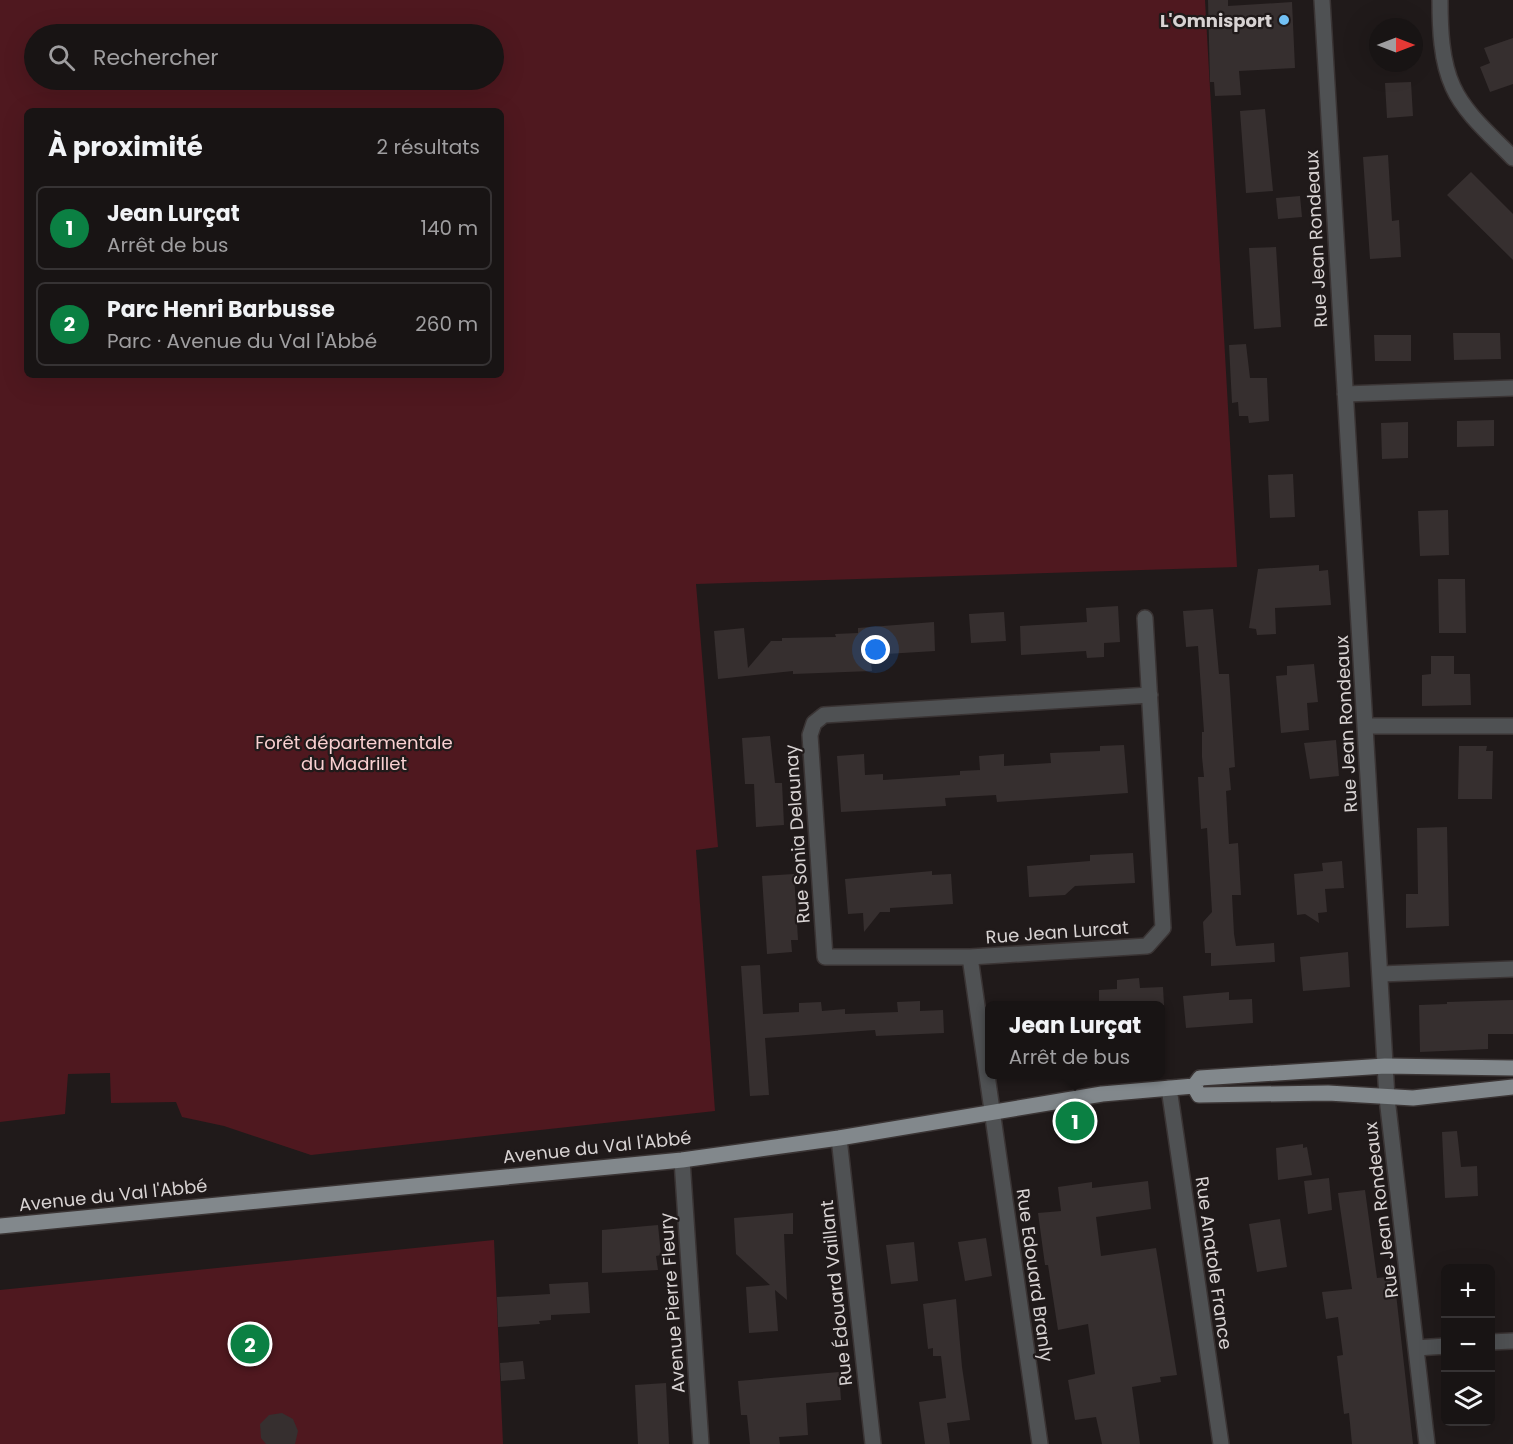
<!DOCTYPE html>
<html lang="fr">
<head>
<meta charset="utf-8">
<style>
  :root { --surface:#181414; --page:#211d1d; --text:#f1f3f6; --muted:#9f9ea0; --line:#363334; --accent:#0b8043 }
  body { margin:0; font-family:Poppins,sans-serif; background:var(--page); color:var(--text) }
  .controls { position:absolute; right:18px; bottom:18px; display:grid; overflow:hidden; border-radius:9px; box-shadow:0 6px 24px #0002 }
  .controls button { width:54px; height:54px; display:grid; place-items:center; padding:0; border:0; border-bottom:2px solid var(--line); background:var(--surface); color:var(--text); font:30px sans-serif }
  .compass { position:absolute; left:1369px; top:18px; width:54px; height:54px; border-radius:50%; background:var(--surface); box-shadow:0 6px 24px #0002; rotate:90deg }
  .you { position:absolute; left:876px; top:650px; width:21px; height:21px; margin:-15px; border:4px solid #fff; border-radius:50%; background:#1a73e8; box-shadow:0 0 0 9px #1a73e833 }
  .badge { display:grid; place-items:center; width:39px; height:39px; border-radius:50%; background:var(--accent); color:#fff; font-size:20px; font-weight:700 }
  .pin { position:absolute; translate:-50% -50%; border:3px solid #fff; box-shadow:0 2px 6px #0006 }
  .popup { position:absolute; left:985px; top:1001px; width:180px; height:78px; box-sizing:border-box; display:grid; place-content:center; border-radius:9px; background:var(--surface); filter:drop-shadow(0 2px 4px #0005); font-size:20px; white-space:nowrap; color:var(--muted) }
  .popup b { font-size:22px; color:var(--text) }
  .popup::after { content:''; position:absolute; left:50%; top:100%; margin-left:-12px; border:12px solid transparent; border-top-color:var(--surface) }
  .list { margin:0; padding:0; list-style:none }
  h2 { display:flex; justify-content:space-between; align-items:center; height:78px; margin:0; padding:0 24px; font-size:26px }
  h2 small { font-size:20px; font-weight:400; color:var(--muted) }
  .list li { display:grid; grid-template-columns:39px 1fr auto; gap:18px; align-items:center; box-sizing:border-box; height:84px; margin:0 12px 12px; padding:0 12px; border:2px solid var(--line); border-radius:9px }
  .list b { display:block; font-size:22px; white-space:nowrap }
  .list p { margin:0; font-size:20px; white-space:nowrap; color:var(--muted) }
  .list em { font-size:20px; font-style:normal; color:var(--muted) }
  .icon { flex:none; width:33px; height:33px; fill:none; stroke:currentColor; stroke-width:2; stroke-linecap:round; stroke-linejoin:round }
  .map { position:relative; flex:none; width:1513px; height:1444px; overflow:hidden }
  .search { position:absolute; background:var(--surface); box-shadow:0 6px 24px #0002; left:24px; top:24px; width:480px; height:66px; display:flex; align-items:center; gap:15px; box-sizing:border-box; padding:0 21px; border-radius:33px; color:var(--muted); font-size:22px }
  .panel { position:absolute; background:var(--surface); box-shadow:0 6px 24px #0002; left:24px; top:108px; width:480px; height:270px; border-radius:9px }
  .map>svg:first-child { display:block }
  .green { fill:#4f181f; fill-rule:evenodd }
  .building { fill:#362f2f }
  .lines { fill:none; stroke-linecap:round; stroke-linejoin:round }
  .minor-casing { stroke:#3a3434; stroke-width:18 }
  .major-casing { stroke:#3a3434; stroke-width:18 }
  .minor { stroke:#4f5153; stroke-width:15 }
  .major { stroke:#82888c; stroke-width:15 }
  .poi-dot { fill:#72c1f5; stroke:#201a1a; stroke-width:2 }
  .labels { text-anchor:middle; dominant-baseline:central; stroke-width:4.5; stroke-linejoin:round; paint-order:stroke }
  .poi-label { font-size:18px; font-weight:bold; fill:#d8d3d3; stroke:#201a1a; text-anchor:end }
  .street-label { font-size:18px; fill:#d8d3d3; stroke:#201a1a }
  .park-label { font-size:18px; fill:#f9d0d1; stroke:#201a1a }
</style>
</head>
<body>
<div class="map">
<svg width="1513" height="1444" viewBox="0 0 1513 1444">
  <rect width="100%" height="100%" fill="#201a1a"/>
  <!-- green -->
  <path class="green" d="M 0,0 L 1205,0 L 1237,567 L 696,584 L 718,847 L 696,850 L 715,1111 L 311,1155 L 224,1126 L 182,1117 L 176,1102 L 111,1103 L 110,1073 L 68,1074 L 65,1114 L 0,1122 ZM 34,34 L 494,34 L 494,80 L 34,80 ZM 27,111 L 501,111 L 501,375 L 27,375 Z
    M 494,1240 L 503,1444 L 0,1444 L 0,1290 Z"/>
  <!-- building -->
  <path class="building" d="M 1208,0 L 1228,0 L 1228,6 L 1292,2 L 1295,68 L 1239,71 L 1241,95 L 1215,96 L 1214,82 L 1210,82 Z
    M 1513,38 L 1513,84 L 1490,92 L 1480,67 L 1490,63 L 1484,48 Z
    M 1411,82 L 1413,116 L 1387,118 L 1385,83 Z
    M 1265,109 L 1273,191 L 1246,193 L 1240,111 Z
    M 1388,155 L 1392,221 L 1399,220 L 1401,257 L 1370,259 L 1363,157 Z
    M 1471,172 L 1513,214 L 1513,260 L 1447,195 Z
    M 1300,196 L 1302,217 L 1278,219 L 1276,198 Z
    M 1276,247 L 1281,327 L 1254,329 L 1249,248 Z
    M 1453,333 L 1500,333 L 1501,359 L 1454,360 Z
    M 1374,335 L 1411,335 L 1411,361 L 1375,361 Z
    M 1246,344 L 1250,378 L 1267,378 L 1269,421 L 1249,423 L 1248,416 L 1239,416 L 1238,402 L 1232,403 L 1229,345 Z
    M 1494,420 L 1494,446 L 1457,447 L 1457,421 Z
    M 1408,422 L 1408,458 L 1382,459 L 1381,423 Z
    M 1293,474 L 1295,517 L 1270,518 L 1268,475 Z
    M 1448,510 L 1449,555 L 1420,556 L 1418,511 Z
    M 1319,565 L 1319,571 L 1328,570 L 1331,605 L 1275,608 L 1276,634 L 1257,635 L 1256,629 L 1249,628 L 1258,569 Z
    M 1438,579 L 1465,579 L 1466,633 L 1439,633 Z
    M 1118,606 L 1120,642 L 1104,643 L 1104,657 L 1087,658 L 1086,651 L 1021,655 L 1020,626 L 1087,622 L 1086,608 Z
    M 1213,609 L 1219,674 L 1229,674 L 1235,767 L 1229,768 L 1231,790 L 1226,791 L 1229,844 L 1238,843 L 1241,895 L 1232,895 L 1234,934 L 1236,946 L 1274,943 L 1275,962 L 1211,966 L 1211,953 L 1205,953 L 1203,922 L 1212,912 L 1207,828 L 1201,829 L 1198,777 L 1204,777 L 1202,757 L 1202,732 L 1204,732 L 1198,646 L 1186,647 L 1183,611 Z
    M 1004,612 L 1006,641 L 971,643 L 969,614 Z
    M 934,622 L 935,651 L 870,655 L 872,671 L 793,674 L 793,671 L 718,679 L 714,631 L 744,628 L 748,668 L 771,641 L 782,641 L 782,638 L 836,637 L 835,634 L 858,633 L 858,628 Z
    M 1431,656 L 1454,656 L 1454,674 L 1470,674 L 1471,705 L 1422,706 L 1422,675 L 1431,674 Z
    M 1314,664 L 1318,702 L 1307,703 L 1309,730 L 1281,733 L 1276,676 L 1287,675 L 1287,666 Z
    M 770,736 L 775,783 L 782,783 L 784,825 L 756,827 L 754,784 L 745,784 L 742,738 Z
    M 1336,740 L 1339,776 L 1310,779 L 1304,743 Z
    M 1124,745 L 1128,793 L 997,802 L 996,795 L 945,798 L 946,806 L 841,812 L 837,756 L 864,754 L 865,775 L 883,774 L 883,780 L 960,775 L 960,771 L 980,770 L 979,756 L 1004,754 L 1004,766 L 1051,763 L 1050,753 L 1100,751 L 1100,746 Z
    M 1459,746 L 1487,746 L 1486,751 L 1493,751 L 1492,799 L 1458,799 Z
    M 1447,827 L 1449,926 L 1406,928 L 1406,894 L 1418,894 L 1417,828 Z
    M 1133,853 L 1135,883 L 1075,886 L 1065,895 L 1029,897 L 1027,866 L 1090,861 L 1090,855 Z
    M 1342,861 L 1344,888 L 1325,889 L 1327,912 L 1318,913 L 1319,923 L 1305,914 L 1297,915 L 1294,874 L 1323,871 L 1322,863 Z
    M 932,871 L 932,875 L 951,874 L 953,904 L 890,908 L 890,912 L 880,912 L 864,932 L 863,913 L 848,914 L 845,879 Z
    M 794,874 L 798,940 L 791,940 L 792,952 L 767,954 L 762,876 Z
    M 1348,952 L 1350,987 L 1303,991 L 1300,957 Z
    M 760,965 L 763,1014 L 799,1012 L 799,1003 L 821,1002 L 822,1011 L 845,1009 L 845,1014 L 898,1012 L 897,1002 L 920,1001 L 920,1011 L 943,1010 L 944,1033 L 876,1036 L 875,1030 L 765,1038 L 769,1095 L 750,1096 L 741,966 Z
    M 1139,978 L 1140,988 L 1163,987 L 1164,1005 L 1099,1005 L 1099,990 L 1117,989 L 1117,980 Z
    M 1229,992 L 1229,1000 L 1252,999 L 1253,1023 L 1186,1028 L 1183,996 Z
    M 1513,1000 L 1513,1034 L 1488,1034 L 1488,1049 L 1420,1052 L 1419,1005 L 1447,1004 L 1447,1002 Z
    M 1457,1131 L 1461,1167 L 1477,1166 L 1478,1196 L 1445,1198 L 1442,1132 Z
    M 1303,1144 L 1303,1148 L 1307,1147 L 1312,1175 L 1278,1180 L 1276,1148 Z
    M 1329,1178 L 1332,1210 L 1308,1214 L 1304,1181 Z
    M 1148,1181 L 1151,1209 L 1096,1217 L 1101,1256 L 1156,1248 L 1177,1375 L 1160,1377 L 1161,1382 L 1132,1387 L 1140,1444 L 1102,1444 L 1096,1417 L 1075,1420 L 1068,1380 L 1095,1374 L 1088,1324 L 1058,1330 L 1048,1265 L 1045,1265 L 1038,1213 L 1061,1211 L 1058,1187 L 1092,1182 L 1092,1188 Z
    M 1365,1190 L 1377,1278 L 1394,1276 L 1413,1444 L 1352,1444 L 1349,1413 L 1344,1414 L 1337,1356 L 1343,1355 L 1338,1317 L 1326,1319 L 1322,1292 L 1352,1289 L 1338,1193 Z
    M 793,1213 L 793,1234 L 784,1234 L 787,1300 L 775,1290 L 778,1331 L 749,1333 L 746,1287 L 770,1285 L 736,1254 L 734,1218 Z
    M 1280,1219 L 1287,1267 L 1257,1272 L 1249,1224 Z
    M 658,1225 L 661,1255 L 656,1256 L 658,1270 L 602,1273 L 602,1230 Z
    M 986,1238 L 992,1276 L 965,1281 L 958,1242 Z
    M 914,1242 L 918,1281 L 891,1284 L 886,1245 Z
    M 588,1282 L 590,1313 L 551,1315 L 551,1320 L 539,1321 L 540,1324 L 498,1327 L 497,1297 L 550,1294 L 549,1284 Z
    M 956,1299 L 962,1367 L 970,1420 L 947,1423 L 950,1444 L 925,1444 L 919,1402 L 946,1398 L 941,1356 L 933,1356 L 933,1348 L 928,1349 L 923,1304 Z
    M 523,1361 L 525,1379 L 501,1381 L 500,1363 Z
    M 839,1372 L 841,1400 L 806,1403 L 808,1435 L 779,1437 L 780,1444 L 750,1444 L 747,1415 L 741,1415 L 738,1381 Z
    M 666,1383 L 669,1444 L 638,1444 L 635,1385 Z
    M 282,1413 L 293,1419 L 298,1431 L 295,1444 L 266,1444 L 261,1438 L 260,1424 L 269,1415 Z"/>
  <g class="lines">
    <!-- minor casing -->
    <g class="minor-casing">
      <path id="minor" d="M 1322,0 L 1387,1098 L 1427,1444
        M 1440,0 C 1440,28 1441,61 1453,87 C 1465,114 1493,137 1513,158
        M 1345,394 L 1513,388
        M 1365,726 L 1513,726
        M 970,957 L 825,957 L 810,735 L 814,723 L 824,715 L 1150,695
        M 1380,974 L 1513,969
        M 1169,1088 L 1221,1444
        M 839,1138 L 873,1444
        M 682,1160 L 701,1444
        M 1490,1342 L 1513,1341
        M 1416,1348 L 1446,1346
        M 1040,1444 L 970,957 L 1147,946 L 1163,928 L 1145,618"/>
    </g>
    <!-- major casing -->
    <g class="major-casing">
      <path id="major" d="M 1194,1086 L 1199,1095 L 1328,1093 L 1413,1098 L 1513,1087
        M 0,1226 L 682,1160 L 839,1138 L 1102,1094 L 1194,1086 L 1200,1078 L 1385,1066 L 1513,1068"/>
    </g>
    <!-- minor -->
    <use href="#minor" class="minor"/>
    <!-- major -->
    <use href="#major" class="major"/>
  </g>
  <!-- markers -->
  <circle class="poi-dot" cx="1284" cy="20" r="6"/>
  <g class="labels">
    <!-- poi labels -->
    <g class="poi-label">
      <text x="1272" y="20">L'Omnisport</text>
    </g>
    <!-- street labels -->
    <g class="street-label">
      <text transform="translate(1316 239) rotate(-93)">Rue Jean Rondeaux</text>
      <text transform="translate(1346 724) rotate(-93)">Rue Jean Rondeaux</text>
      <text transform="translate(797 834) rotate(-94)">Rue Sonia Delaunay</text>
      <text transform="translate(1057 932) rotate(-4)">Rue Jean Lurcat</text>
      <text transform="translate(597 1147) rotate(-6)">Avenue du Val l'Abbé</text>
      <text transform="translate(113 1195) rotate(-6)">Avenue du Val l'Abbé</text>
      <text transform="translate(1381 1210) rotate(-97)">Rue Jean Rondeaux</text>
      <text transform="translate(1214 1263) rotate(82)">Rue Anatole France</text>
      <text transform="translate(1035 1275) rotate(82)">Rue Edouard Branly</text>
      <text transform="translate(836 1293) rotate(-96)">Rue Édouard Vaillant</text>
      <text transform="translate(672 1303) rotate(-94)">Avenue Pierre Fleury</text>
    </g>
    <!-- park labels -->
    <g class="park-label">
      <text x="354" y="742">Forêt départementale<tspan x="354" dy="21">du Madrillet</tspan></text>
    </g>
  </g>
</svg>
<div class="controls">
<button>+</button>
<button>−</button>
<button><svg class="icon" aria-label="layers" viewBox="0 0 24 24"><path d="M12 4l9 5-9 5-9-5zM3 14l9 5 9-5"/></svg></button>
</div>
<svg class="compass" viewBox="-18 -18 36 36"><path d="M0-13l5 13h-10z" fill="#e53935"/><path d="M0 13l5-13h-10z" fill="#9f9ea0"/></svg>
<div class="you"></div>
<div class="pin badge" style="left:1075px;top:1121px">1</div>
<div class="popup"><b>Jean Lurçat</b>Arrêt de bus</div>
<div class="pin badge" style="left:250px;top:1344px">2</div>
<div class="search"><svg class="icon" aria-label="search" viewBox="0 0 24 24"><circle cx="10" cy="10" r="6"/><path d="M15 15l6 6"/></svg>Rechercher</div>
<section class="panel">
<h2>À proximité<small>2 résultats</small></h2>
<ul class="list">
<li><span class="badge">1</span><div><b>Jean Lurçat</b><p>Arrêt de bus</p></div><em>140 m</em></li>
<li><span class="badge">2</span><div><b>Parc Henri Barbusse</b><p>Parc · Avenue du Val l'Abbé</p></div><em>260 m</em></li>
</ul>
</section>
</div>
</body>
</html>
